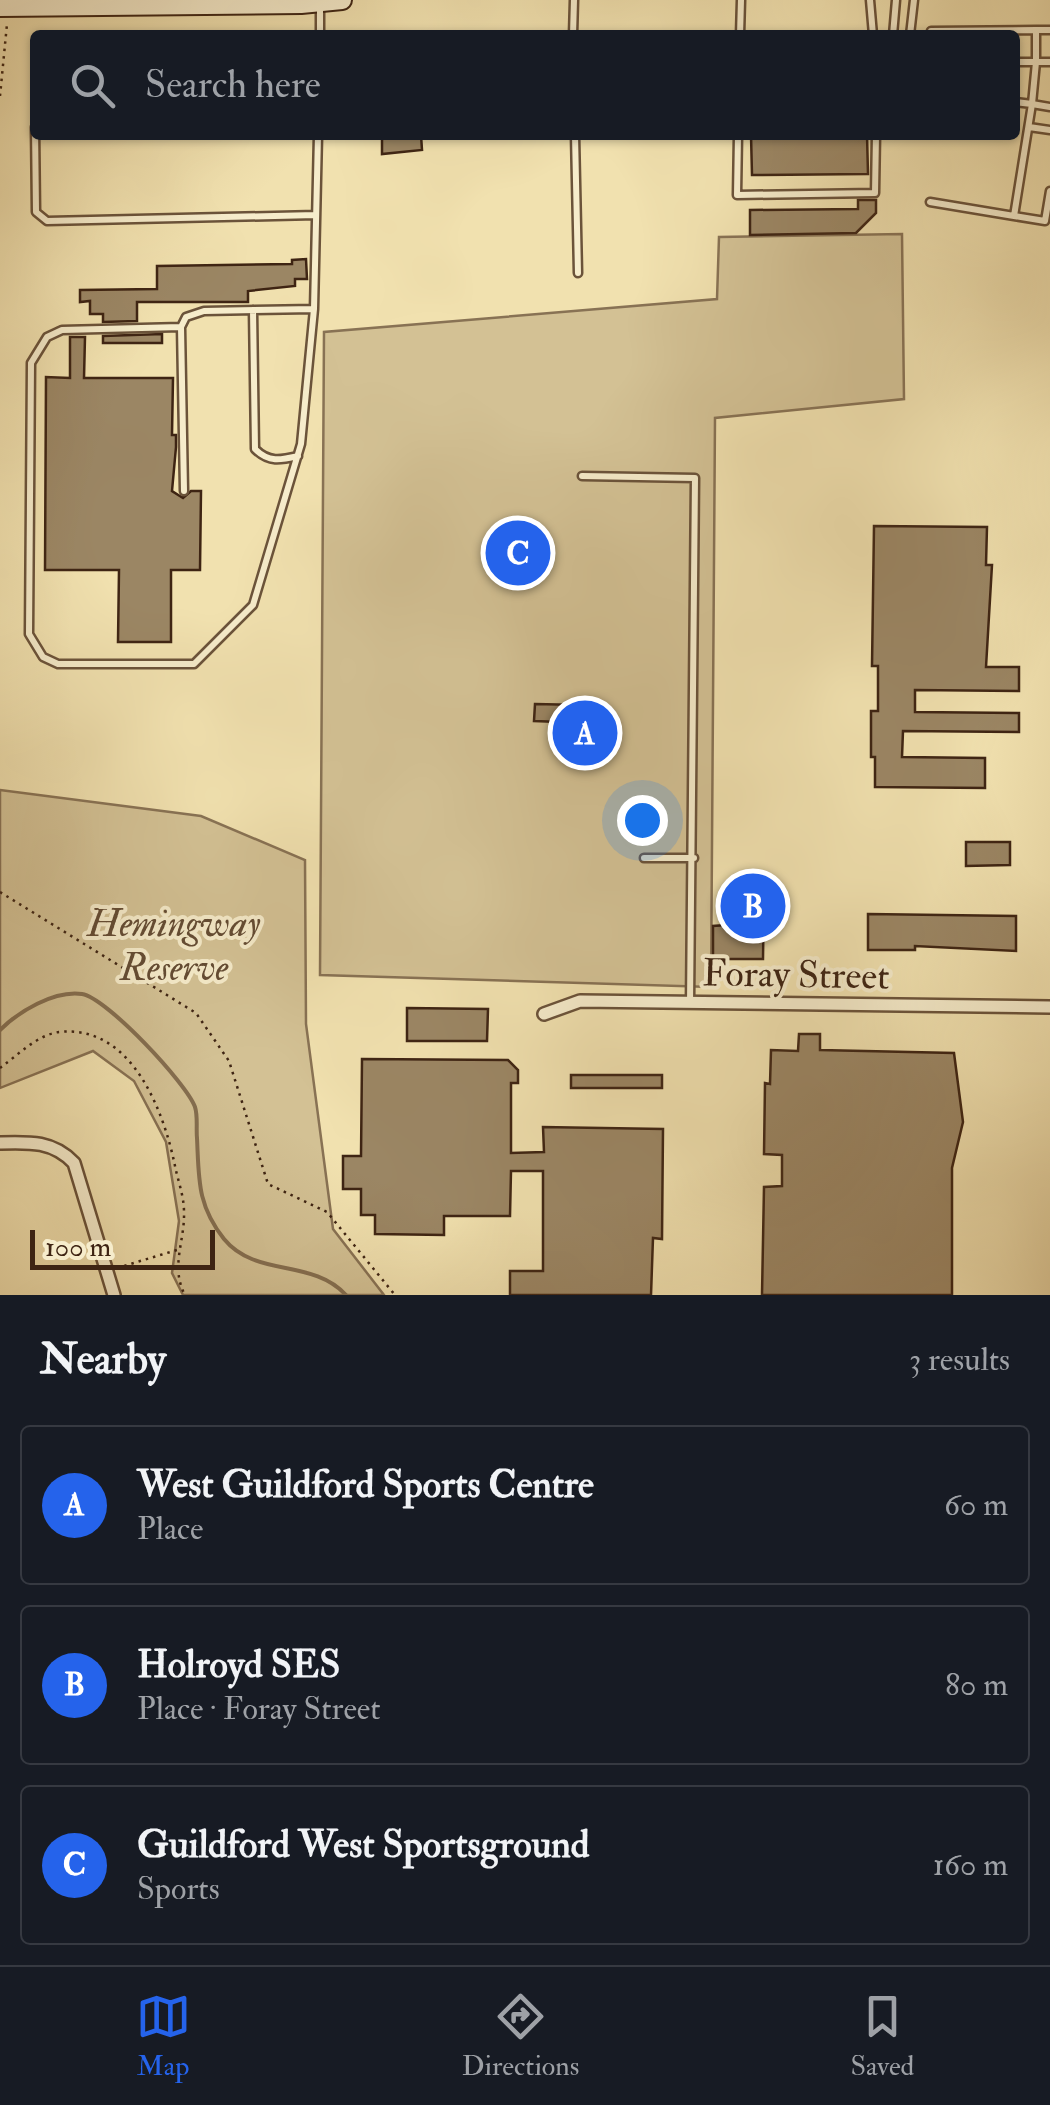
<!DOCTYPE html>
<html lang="en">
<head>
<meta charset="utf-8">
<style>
  :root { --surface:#171b24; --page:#20242c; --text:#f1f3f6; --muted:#9ea1a6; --line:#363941; --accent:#2563eb }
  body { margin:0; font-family:"IM FELL Double Pica",serif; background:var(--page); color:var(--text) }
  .scale { position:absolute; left:30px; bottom:25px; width:185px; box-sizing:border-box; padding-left:10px; border:5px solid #3e2413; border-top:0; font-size:28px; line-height:35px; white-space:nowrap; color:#3e2413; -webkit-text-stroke:8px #f6eccb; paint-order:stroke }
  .you { position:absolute; left:642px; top:820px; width:35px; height:35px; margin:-25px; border:8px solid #fff; border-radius:50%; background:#1a73e8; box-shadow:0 0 0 15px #1a73e833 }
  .badge { display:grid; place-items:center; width:65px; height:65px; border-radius:50%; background:var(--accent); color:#fff; font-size:32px; font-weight:700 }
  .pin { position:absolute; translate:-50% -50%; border:5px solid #fff; box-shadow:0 2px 10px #0006 }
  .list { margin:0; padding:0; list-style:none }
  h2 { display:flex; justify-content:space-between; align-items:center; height:130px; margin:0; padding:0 40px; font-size:42px }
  h2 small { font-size:32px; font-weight:400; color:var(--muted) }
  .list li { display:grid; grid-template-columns:65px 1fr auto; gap:30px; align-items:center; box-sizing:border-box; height:160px; margin:0 20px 20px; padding:0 20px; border:2px solid var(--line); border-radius:10px }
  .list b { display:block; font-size:38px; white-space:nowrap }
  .list p { margin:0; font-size:32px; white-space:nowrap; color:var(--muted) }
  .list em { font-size:32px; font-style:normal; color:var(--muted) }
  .icon { flex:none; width:55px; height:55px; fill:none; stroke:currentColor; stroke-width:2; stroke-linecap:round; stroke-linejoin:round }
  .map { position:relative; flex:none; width:1050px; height:1295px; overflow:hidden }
  .search { position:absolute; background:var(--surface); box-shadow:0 2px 8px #0004; left:30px; right:30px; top:30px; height:110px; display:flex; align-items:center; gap:25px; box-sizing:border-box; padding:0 35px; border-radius:10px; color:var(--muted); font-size:38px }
  .sheet { height:670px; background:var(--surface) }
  nav { display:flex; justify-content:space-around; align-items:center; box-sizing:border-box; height:140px; border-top:2px solid var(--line); background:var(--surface); font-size:28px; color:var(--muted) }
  nav a { display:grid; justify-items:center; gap:5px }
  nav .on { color:var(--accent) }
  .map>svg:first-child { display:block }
  .green { fill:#d3c194; stroke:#887254; stroke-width:2.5 }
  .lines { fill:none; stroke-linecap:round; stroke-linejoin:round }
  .stream { stroke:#856f51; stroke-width:4 }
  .building { fill:#9b8664; stroke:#3e2413; stroke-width:2.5 }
  .lane-casing { stroke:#6b533a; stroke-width:11 }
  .street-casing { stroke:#6b533a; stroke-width:16 }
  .secondary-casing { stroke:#3e2413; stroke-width:22 }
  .path { stroke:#3e2413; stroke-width:2.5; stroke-dasharray:2.5 5; stroke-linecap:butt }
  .lane { stroke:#f6eccb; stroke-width:6 }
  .street { stroke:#f6eccb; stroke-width:11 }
  .secondary { stroke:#f6eccb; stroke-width:18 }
  .labels { text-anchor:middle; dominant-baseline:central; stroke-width:8; stroke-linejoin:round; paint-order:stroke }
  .park-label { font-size:38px; font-style:italic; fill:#634b33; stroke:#f6eccb }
  .street-label { font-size:38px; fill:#3e2413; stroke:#f6eccb }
</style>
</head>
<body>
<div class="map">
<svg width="1050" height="1295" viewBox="0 0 1050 1295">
  <rect width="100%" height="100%" fill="#f1e1af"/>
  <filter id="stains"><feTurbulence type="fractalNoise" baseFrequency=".002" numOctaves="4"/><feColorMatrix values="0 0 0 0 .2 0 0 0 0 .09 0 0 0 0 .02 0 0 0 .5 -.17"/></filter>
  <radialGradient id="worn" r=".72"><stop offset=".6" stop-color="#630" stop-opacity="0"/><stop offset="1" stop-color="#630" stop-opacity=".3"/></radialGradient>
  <!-- green -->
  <path class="green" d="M 902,234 L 904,399 L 715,418 L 711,987 L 320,975 L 324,332 L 717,299 L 719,237 Z
    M 0,790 L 201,816 L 305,860 L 306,1024 L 333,1229 L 384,1295 L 183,1295 L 172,1273 L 179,1221 L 166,1142 L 134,1081 L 93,1051 L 0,1088 Z"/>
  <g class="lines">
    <!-- stream -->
    <path class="stream" d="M 0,1030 C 18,1012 54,990 82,994 C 107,998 187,1084 195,1107 C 198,1116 196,1129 197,1138 C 199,1179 197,1205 224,1239 C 256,1278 312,1258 346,1295"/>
  </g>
  <!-- building -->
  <path class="building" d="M 382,135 L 421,135 L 422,150 L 382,154 Z
    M 751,135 L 867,135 L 868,174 L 752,175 Z
    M 858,200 L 876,200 L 876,213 L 856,233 L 750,235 L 750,210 L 858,209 Z
    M 306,259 L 307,279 L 295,279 L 295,286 L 248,291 L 248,302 L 137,302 L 137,321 L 103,322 L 103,314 L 90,314 L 90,301 L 80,302 L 80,290 L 157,289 L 157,266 L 292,264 L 292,260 Z
    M 162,334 L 162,343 L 103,343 L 103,336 Z
    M 70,337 L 85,337 L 84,378 L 173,378 L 172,435 L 176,435 L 176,447 L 172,491 L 183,498 L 191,491 L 201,491 L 200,570 L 171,570 L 171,642 L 118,642 L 119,570 L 45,570 L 46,377 L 70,378 Z
    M 874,526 L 987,527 L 986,565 L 992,565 L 986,667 L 1019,667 L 1019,691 L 915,690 L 915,712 L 1019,713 L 1019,732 L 903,731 L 902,757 L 985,758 L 985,788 L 875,787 L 875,757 L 871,757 L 871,711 L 878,711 L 878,666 L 872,666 Z
    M 535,704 L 581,705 L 599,724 L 600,753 L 579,754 L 578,741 L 561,722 L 534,721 Z
    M 966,842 L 1010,842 L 1010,865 L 966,866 Z
    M 742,888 L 764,888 L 763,959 L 713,959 L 713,926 L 741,924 Z
    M 868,914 L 1016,916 L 1016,951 L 915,946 L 915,950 L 868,950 Z
    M 407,1008 L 488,1009 L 487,1041 L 407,1041 Z
    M 799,1034 L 820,1034 L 820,1050 L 954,1053 L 963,1122 L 952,1168 L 952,1295 L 762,1295 L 764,1187 L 782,1186 L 782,1155 L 764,1154 L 765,1083 L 770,1084 L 771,1050 L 798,1051 Z
    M 362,1059 L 508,1060 L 518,1070 L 518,1083 L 511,1083 L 511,1153 L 544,1152 L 543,1127 L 663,1129 L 662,1239 L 653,1238 L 651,1295 L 510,1295 L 510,1271 L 543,1271 L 543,1171 L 511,1171 L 510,1216 L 444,1216 L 444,1235 L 375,1234 L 375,1215 L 361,1215 L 361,1189 L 343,1189 L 343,1156 L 361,1156 Z
    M 571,1075 L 662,1075 L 662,1088 L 571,1088 Z"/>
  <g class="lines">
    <!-- lane casing -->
    <g class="lane-casing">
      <path id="lane" d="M 870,0 L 873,35
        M 320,4 L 320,35
        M 1036,30 L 1050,30
        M 573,35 L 574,0
        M 740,35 L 741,0
        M 893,35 L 896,0
        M 910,35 L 914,0
        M 931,35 L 931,31 L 1036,30 L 1036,62 L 1050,62
        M 1015,62 L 1036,62 L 1032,104 L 1050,107
        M 35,127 L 36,212 L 47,221 L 316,215
        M 1029,127 L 1050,130
        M 575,135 L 578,273
        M 738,135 L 737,195 L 875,193 L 876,135
        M 930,202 L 1014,216 L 1032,104 L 1015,102
        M 1014,216 L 1045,221 L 1050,191
        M 253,310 L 255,449 C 269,463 281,460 298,456
        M 181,327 L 62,330 L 47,337 L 31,363 L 29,634 L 43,657 L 58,664 L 194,664 L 253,605 L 301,444 L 314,309 L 318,135
        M 582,476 L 695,478 L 690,1004
        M 184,491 L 181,327 L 186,317 L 204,311 L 314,309
        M 644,858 L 694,858"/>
    </g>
    <!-- street casing -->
    <g class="street-casing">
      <path id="street" d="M 544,1014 L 580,1001 L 1050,1007
        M 0,1143 C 30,1142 53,1141 74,1163 L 114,1295"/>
    </g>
    <!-- secondary casing -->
    <g class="secondary-casing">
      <path id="secondary" d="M 0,7 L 301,4 L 342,0"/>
    </g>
    <!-- path -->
    <path class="path" d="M 0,96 L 7,24
      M 0,892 L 196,1013 L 229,1061 L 268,1184 L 327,1212 L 395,1295
      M 0,1068 C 18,1055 37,1035 59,1032 C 132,1024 164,1112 175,1166 C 178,1181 184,1196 184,1212 C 185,1241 170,1267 185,1295
      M 117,1268 L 177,1250"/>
    <!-- lane -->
    <use href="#lane" class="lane"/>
    <!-- street -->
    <use href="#street" class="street"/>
    <!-- secondary -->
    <use href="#secondary" class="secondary"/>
  </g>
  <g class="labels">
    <!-- park labels -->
    <g class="park-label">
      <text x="174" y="924">Hemingway<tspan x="174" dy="44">Reserve</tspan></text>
    </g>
    <!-- street labels -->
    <g class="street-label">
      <text transform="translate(796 975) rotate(1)">Foray Street</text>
    </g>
  </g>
  <rect width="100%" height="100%" filter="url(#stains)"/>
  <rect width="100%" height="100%" fill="url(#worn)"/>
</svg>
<div class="scale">100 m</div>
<div class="you"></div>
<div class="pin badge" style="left:585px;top:733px">A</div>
<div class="pin badge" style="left:753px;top:906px">B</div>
<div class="pin badge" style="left:518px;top:553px">C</div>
<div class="search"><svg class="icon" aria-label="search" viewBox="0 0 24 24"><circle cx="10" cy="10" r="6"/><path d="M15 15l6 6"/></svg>Search here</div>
</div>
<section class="sheet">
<h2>Nearby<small>3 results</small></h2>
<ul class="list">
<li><span class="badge">A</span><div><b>West Guildford Sports Centre</b><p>Place</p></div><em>60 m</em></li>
<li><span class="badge">B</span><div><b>Holroyd SES</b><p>Place · Foray Street</p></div><em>80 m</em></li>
<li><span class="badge">C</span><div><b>Guildford West Sportsground</b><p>Sports</p></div><em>160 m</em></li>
</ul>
</section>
<nav>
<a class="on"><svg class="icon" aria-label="map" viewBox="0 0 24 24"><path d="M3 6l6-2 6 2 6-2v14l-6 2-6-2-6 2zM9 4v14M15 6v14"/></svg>Map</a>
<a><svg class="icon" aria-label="directions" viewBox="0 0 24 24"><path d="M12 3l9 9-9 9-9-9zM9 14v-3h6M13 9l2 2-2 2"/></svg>Directions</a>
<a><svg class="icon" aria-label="saved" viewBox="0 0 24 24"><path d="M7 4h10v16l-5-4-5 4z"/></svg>Saved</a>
</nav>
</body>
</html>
